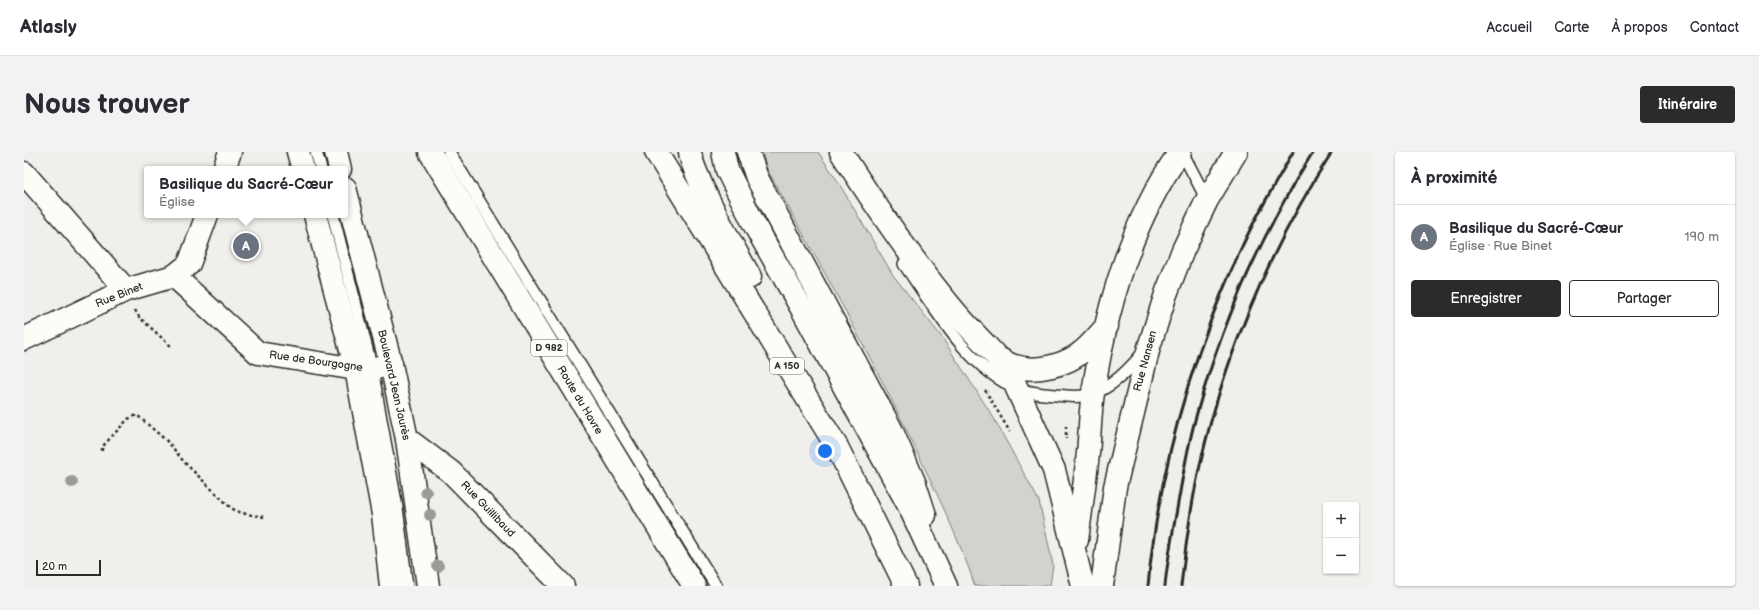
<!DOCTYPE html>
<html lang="fr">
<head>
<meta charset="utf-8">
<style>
  :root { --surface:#fff; --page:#f2f2f3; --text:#2b2b33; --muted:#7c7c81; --line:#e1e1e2; --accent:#2b2b2b }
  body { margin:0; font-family:"Balsamiq Sans",sans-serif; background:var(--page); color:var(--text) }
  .controls { position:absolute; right:12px; bottom:12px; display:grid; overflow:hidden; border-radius:4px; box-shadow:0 1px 3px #0004 }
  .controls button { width:36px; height:36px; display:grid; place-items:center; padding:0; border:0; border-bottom:1px solid var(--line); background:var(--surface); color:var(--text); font:20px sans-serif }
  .scale { position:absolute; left:12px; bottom:10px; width:65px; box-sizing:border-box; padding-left:4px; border:2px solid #2b2b2b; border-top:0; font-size:11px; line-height:14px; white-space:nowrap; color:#2b2b2b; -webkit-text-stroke:3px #fdfcf7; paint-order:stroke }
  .you { position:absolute; left:801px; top:299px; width:14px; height:14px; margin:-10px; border:3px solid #fff; border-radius:50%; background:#1a73e8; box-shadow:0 0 0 6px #1a73e833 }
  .badge { display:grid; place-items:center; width:26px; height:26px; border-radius:50%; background:var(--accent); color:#fff; font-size:13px; font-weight:700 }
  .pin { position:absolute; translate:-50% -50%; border:2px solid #fff; box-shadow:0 1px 4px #0006 }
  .popup { position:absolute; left:120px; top:14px; width:204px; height:52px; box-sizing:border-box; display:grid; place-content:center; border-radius:4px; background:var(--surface); filter:drop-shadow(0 1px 3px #0005); font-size:13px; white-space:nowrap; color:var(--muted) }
  .popup b { font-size:15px; color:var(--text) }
  .popup::after { content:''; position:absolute; left:50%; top:100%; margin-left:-8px; border:8px solid transparent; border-top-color:var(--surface) }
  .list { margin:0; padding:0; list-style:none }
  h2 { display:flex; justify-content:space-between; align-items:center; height:52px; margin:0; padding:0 16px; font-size:17px }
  h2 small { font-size:13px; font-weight:400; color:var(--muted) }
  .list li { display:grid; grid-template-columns:26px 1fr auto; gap:12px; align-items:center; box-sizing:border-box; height:64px; padding:0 16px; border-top:1px solid var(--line) }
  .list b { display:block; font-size:15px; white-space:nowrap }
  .list p { margin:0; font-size:13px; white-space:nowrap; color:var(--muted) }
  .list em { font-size:13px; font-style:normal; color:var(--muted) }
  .actions { display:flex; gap:8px; padding:12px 16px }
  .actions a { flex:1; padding:9px 0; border:1px solid var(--accent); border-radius:4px; text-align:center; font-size:14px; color:var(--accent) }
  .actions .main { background:var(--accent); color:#fff }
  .map { position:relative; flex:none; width:1347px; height:434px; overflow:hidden; border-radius:4px }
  header { display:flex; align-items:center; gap:24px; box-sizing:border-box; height:56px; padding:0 20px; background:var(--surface); border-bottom:1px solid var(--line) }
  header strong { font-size:19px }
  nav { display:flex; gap:22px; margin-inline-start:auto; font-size:14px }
  .intro { display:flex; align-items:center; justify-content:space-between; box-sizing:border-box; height:96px; padding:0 24px }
  h1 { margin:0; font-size:28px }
  .button { padding:10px 18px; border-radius:4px; background:var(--accent); color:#fff; font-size:14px; font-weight:700 }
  main { display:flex; gap:24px; padding:0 24px }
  aside { flex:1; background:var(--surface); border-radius:4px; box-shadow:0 1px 3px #0004 }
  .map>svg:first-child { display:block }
  .green { fill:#d3d2cf; stroke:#7f7e7d }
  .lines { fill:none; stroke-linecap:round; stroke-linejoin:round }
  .lane-casing { stroke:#2b2b2b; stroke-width:14 }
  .street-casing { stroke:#2b2b2b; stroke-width:25 }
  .secondary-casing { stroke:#2b2b2b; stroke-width:25 }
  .primary-casing { stroke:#2b2b2b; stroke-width:25 }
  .highway-casing { stroke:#2b2b2b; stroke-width:25 }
  .path { stroke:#2b2b2b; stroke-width:2.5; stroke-dasharray:3 3; stroke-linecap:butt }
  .lane { stroke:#fdfcf7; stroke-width:11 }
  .street { stroke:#fdfcf7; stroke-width:22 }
  .secondary { stroke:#fdfcf7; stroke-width:22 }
  .primary { stroke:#fdfcf7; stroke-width:22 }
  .highway { stroke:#fdfcf7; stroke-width:22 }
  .rail { stroke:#2b2b2b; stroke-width:3 }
  .tree { fill:#9b9a98 }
  .labels { text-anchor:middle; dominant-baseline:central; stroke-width:4; stroke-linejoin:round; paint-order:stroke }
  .shield { fill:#fdfcf7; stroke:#6a6a68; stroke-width:1 }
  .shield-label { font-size:10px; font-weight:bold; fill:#2b2b2b }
  .street-label { font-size:11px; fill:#2b2b2b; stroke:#fdfcf7 }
</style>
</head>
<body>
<header>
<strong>Atlasly</strong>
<nav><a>Accueil</a><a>Carte</a><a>À propos</a><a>Contact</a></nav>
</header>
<div class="intro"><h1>Nous trouver</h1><a class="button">Itinéraire</a></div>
<main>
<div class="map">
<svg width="1347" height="434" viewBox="0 0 1347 434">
  <rect width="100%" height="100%" fill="#f0efeb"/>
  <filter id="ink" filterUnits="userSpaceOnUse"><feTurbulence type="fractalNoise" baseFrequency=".025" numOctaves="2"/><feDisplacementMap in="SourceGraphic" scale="8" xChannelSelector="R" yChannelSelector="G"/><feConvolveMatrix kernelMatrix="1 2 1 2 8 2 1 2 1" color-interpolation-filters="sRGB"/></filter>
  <g filter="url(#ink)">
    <!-- green -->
    <path class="green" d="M 738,0 L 794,0 L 813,28 L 869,123 L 917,184 L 968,263 L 1015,349 L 1029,413 L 1026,434 L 951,434 C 936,389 916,349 896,306 C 849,207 796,112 743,17 Z"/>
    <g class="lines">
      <!-- lane casing -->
      <g class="lane-casing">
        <path id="lane" d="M 292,0 L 297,17
          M 425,0 L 692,434
          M 1158,0 L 1183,48
          M 309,63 L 348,217 L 373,356 L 383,434
          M 880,112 C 909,153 944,217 993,236 C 1005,241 1018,242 1032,243 C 1040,244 1050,245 1059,244 C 1082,241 1105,218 1119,201"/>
      </g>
      <!-- street casing -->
      <g class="street-casing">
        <path id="street" d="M 200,17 L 206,0
          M 0,21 L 102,138
          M 150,124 L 234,201 L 332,217 L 348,217 L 367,212
          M 0,187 L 102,138 L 150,124 L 165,112 L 183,63
          M 383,287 L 427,320 L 539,434"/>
      </g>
      <!-- secondary casing -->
      <g class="secondary-casing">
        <path id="secondary" d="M 274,0 L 279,17
          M 312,0 L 316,17
          M 817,0 C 851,53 887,107 928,156 C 946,178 967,197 985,219 L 1030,318 L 1059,434
          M 321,36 L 367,212 L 383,287 L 404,434
          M 291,63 L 332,217 L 359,362 L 367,434
          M 974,206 C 980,209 985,213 991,214 C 1012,221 1043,213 1059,199 C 1068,192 1075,182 1083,174
          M 1053,388 C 1057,359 1061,330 1064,301 C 1066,281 1066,260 1069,241 C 1082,157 1107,69 1156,0"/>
      </g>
      <!-- primary casing -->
      <g class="primary-casing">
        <path id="primary" d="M 406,0 L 670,434
          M 1078,434 L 1091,335 L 1125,195 L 1142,142 L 1159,98 L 1183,48 L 1212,0"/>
      </g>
      <!-- highway casing -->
      <g class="highway-casing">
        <path id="highway" d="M 632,0 L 813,295 L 882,434
          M 666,0 C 667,11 673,21 677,32 C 691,64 709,94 726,125
          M 699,0 L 703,18 L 731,74 L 778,157 L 885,354 L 922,434
          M 724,0 L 733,26 L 867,277 L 891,332 L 901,363"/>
      </g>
      <!-- path -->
      <path class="path" d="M 111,158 L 115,165 L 149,196
        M 961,238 L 986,280
        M 1042,274 L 1042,287
        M 78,299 L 78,295 L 104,267 L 113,263 L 145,291 L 160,310 L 206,355 C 215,362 228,363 240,365"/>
      <!-- lane -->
      <use href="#lane" class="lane"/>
      <!-- street -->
      <use href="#street" class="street"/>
      <!-- secondary -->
      <use href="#secondary" class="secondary"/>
      <!-- primary -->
      <use href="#primary" class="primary"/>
      <!-- highway -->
      <use href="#highway" class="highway"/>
      <!-- rail -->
      <path class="rail" d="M 1124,434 C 1135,317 1167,205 1216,99 C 1231,65 1251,32 1269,0
        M 1141,434 C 1143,412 1147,390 1151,368 C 1157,335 1162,301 1171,268 C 1197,173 1237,83 1289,0
        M 1157,434 C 1161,400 1165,366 1172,332 C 1195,217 1244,98 1308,0"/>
    </g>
    <!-- trees -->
    <g class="tree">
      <circle cx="48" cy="330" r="6"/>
      <circle cx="402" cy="340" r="6"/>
      <circle cx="406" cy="363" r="6"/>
      <circle cx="414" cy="414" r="6"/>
    </g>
  </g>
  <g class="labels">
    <!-- shield labels -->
    <g class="shield">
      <rect x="507" y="188" width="36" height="16" rx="3"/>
      <rect x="746" y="206" width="34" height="16" rx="3"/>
    </g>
    <g class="shield-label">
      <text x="525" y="196">D 982</text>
      <text x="763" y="214">A 150</text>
    </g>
    <!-- street labels -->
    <g class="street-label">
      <text transform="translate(95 143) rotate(-22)">Rue Binet</text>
      <text transform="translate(292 209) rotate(8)">Rue de Bourgogne</text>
      <text transform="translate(1121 209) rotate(-75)">Rue Nansen</text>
      <text transform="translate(370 233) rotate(77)">Boulevard Jean Jaurès</text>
      <text transform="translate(556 248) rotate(59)">Route du Havre</text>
      <text transform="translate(464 357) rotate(46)">Rue Guillibaud</text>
    </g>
  </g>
</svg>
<div class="controls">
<button>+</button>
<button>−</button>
</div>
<div class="scale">20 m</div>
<div class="you"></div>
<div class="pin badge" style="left:222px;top:94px;background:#6b7280">A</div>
<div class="popup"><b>Basilique du Sacré-Cœur</b>Église</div>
</div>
<aside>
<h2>À proximité<small></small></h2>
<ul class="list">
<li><span class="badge" style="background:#6b7280">A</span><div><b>Basilique du Sacré-Cœur</b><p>Église · Rue Binet</p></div><em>190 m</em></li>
</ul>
<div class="actions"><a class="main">Enregistrer</a><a>Partager</a></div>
</aside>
</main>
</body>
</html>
